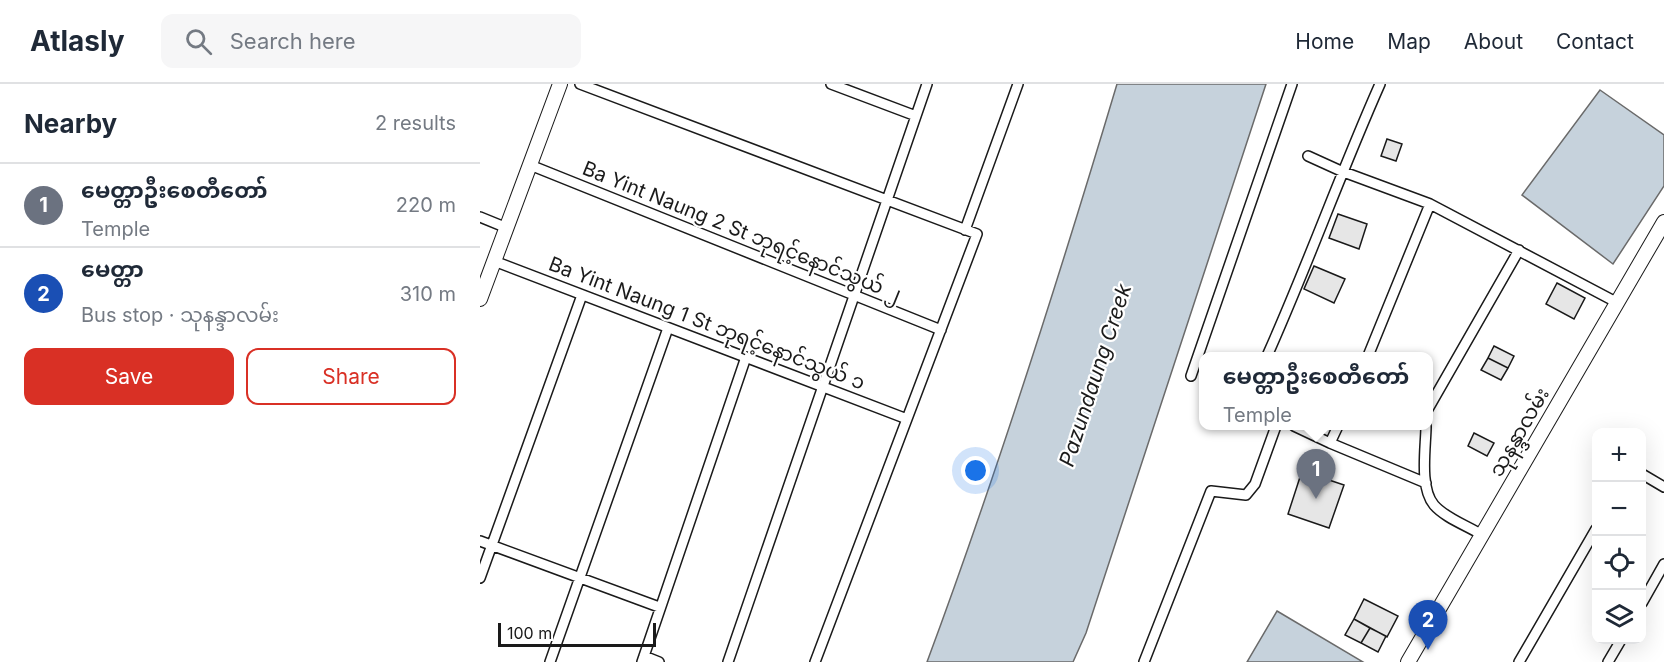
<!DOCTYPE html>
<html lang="en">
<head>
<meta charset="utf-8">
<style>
  :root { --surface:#fff; --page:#f6f6f7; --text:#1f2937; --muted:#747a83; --line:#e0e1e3; --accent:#d93025 }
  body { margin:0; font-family:Inter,"Noto Sans Myanmar",sans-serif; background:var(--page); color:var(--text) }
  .controls { position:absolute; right:18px; bottom:18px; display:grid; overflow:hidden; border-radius:12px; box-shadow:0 6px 24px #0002 }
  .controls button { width:54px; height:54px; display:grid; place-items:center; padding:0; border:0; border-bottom:2px solid var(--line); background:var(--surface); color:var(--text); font:30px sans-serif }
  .scale { position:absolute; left:18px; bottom:15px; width:158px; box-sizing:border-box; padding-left:6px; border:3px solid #1a1a1a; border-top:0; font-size:16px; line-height:21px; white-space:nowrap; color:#1a1a1a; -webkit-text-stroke:4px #fff; paint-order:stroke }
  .you { position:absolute; left:496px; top:387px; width:21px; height:21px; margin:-15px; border:4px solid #fff; border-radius:50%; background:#1a73e8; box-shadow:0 0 0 9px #1a73e833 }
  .badge { display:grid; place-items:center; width:39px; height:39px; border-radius:50%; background:var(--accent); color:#fff; font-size:20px; font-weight:700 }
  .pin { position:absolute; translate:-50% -50px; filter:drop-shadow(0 2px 3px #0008) }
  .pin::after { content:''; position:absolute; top:32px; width:21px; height:18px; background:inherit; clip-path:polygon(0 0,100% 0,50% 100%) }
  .popup { position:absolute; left:719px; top:268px; width:234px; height:78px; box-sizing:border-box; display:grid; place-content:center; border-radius:12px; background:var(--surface); filter:drop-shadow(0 2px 4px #0005); font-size:20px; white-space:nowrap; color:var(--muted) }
  .popup b { font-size:22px; color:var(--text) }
  .popup::after { content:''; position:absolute; left:50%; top:100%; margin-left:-12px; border:12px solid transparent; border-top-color:var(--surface) }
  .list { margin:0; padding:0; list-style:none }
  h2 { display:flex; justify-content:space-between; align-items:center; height:78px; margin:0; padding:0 24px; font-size:26px }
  h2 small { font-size:20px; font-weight:400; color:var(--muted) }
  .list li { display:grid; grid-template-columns:39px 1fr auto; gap:18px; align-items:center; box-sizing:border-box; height:84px; padding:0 24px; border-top:2px solid var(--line) }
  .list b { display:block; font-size:22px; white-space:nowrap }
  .list p { margin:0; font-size:20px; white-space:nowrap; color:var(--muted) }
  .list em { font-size:20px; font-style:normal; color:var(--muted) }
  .actions { display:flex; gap:12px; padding:18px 24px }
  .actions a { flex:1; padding:14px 0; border:2px solid var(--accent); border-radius:12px; text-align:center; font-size:21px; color:var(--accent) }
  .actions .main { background:var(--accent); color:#fff }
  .icon { flex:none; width:33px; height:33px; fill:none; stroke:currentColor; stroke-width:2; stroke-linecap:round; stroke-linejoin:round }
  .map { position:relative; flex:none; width:1184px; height:578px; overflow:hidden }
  header { display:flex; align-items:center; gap:36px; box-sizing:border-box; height:84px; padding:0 30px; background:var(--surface); border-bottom:2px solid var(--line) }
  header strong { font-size:28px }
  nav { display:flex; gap:33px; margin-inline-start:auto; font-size:21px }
  .search { width:420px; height:54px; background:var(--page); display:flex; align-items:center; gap:15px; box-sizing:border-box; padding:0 21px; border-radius:12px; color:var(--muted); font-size:22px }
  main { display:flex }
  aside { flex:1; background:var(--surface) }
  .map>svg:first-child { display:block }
  .water { fill:#c6d2dc; stroke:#6a6a6a; stroke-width:1.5 }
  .building { fill:#e6e6e6; stroke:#1a1a1a; stroke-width:1.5 }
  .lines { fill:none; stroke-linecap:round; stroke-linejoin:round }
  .street-casing { stroke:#1a1a1a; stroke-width:12 }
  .secondary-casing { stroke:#1a1a1a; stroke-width:16 }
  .street { stroke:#fff; stroke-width:9 }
  .secondary { stroke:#fff; stroke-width:14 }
  .labels { text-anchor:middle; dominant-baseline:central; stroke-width:4.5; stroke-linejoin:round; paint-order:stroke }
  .street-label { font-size:20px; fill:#1a1a1a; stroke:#fff }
  .water-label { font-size:21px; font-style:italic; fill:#1a1a1a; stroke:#fff }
</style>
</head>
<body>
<header>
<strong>Atlasly</strong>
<div class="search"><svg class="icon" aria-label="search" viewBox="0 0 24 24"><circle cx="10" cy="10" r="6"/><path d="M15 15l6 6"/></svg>Search here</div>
<nav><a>Home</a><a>Map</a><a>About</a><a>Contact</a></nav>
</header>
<main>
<aside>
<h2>Nearby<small>2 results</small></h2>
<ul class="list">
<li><span class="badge" style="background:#6b7280">1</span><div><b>မေတ္တာဦးစေတီတော်</b><p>Temple</p></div><em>220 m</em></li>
<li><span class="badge" style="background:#1a4fb4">2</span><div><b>မေတ္တာ</b><p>Bus stop · သုနန္ဒာလမ်း</p></div><em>310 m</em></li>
</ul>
<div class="actions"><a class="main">Save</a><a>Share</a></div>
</aside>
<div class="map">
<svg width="1184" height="578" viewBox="0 0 1184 578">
  <rect width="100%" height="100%" fill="#fff"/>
  <!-- water -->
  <path class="water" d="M 637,0 L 786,0 L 606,549 L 593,578 L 447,578 C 518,387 579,194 637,0 Z
    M 1120,6 L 1184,51 L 1184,102 L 1133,180 L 1042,111 Z
    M 797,527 L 883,578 L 767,578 Z"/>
  <!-- building -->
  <path class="building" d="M 907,55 L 922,60 L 916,77 L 901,72 Z
    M 858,130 L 887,140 L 879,165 L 849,154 Z
    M 834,182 L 865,195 L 854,219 L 824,205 Z
    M 1077,199 L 1105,214 L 1094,235 L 1066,220 Z
    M 1014,262 L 1034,272 L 1028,284 L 1008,274 Z
    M 1008,274 L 1028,284 L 1021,296 L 1001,286 Z
    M 994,349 L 1014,359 L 1007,372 L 988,362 Z
    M 822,387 L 864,401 L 849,444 L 808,430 Z
    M 884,515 L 918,532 L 907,553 L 874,535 Z
    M 874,535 L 890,544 L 881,559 L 865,551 Z
    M 890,544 L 906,552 L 898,568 L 881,559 Z"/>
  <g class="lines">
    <!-- street casing -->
    <g class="street-casing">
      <path id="street" d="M 100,0 L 497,150 L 335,578
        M 351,0 L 436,32
        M 828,72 L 861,87 L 950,120 L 1136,218
        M 50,81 L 461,246
        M 0,133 L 27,144
        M 485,146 L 538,0
        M 14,177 L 427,335
        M 787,272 C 827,183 860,90 900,0
        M 888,272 L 950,120
        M 711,292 L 812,0
        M 948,325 L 1039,166
        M 814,342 L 850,359 L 946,399
        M 946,342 C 946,363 939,403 954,421 C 965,434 988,442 1002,451
        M 850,359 L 858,342
        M 1162,390 L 1184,403
        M 0,457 L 179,523
        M 0,494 L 102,211
        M 1162,519 L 1184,480
        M 164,572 L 179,578
        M 70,578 L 188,244
        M 162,578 L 266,273
        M 248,578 L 447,0
        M 664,578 L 731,407 L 766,411 L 775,400 L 796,342
        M 1039,578 L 1116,445
        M 1128,578 L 1141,556"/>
    </g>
    <!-- secondary casing -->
    <g class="secondary-casing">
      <path id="secondary" d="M 0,215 L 80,0
        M 928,578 L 1184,138"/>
    </g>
    <!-- street -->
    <use href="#street" class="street"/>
    <!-- secondary -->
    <use href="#secondary" class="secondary"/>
  </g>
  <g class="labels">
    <!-- street labels -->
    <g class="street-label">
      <text transform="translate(262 147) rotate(22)">Ba Yint Naung 2 St ဘုရင့်နောင်သွယ် ၂</text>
      <text transform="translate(227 239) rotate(21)">Ba Yint Naung 1 St ဘုရင့်နောင်သွယ် ၁</text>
      <text transform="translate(1039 348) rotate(-60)">သုနန္ဒာလမ်း</text>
    </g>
    <!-- water labels -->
    <g class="water-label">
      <text transform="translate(615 291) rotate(-72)">Pazundaung Creek</text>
    </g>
  </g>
</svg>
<div class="controls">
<button>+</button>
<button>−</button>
<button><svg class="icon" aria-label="locate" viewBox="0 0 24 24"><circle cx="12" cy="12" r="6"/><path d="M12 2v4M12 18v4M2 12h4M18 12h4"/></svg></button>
<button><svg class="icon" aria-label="layers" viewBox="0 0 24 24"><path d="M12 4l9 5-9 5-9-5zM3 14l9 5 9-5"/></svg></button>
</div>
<div class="scale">100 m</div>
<div class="you"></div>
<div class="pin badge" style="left:836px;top:415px;background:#6b7280">1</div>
<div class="popup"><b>မေတ္တာဦးစေတီတော်</b>Temple</div>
<div class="pin badge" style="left:948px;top:566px;background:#1a4fb4">2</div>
</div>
</main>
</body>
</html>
